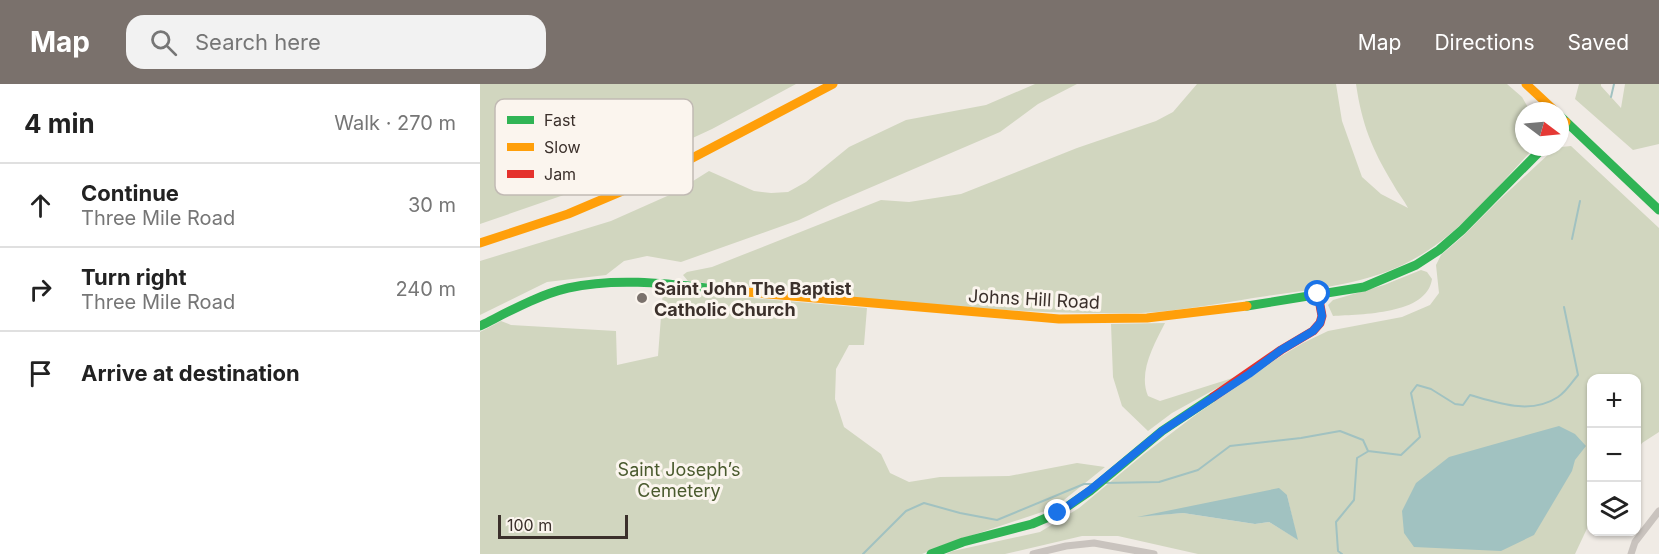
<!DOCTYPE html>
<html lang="en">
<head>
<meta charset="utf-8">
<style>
  :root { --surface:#fff; --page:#f2f2f2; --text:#222; --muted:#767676; --line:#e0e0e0; --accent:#7a716c }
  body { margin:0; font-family:Inter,sans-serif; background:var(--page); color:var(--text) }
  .controls { position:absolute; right:18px; bottom:18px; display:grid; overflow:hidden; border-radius:12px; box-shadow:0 2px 4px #0004 }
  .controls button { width:54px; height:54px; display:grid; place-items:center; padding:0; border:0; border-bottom:2px solid var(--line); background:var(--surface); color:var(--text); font:30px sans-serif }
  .compass { position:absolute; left:1035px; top:18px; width:54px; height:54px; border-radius:50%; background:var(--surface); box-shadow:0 2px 4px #0004; rotate:106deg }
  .scale { position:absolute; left:18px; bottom:15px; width:130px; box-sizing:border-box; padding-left:6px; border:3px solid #3b302b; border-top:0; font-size:16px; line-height:21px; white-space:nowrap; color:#3b302b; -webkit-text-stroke:4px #fbf5ee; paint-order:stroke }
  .stop { position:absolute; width:18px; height:18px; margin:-14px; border:4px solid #1a73e8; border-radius:50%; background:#fff }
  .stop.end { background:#1a73e8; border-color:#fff; box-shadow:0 2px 6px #0008 }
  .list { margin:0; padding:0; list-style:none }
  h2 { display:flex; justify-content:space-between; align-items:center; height:78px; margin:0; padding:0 24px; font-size:26px }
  h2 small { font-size:20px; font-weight:400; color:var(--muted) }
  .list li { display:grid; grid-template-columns:39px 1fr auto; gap:18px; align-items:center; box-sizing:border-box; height:84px; padding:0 24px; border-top:2px solid var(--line) }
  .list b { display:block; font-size:22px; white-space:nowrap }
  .list p { margin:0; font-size:20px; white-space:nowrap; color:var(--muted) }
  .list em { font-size:20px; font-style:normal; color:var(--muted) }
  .icon { flex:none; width:33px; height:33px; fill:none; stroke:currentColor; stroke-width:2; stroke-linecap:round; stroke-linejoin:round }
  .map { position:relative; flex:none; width:1179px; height:470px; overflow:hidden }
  header { display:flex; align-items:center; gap:36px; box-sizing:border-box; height:84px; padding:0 30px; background:var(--accent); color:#fff }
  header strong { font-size:28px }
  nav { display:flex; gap:33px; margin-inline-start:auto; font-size:21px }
  .search { width:420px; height:54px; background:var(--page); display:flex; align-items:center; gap:15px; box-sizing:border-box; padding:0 21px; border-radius:18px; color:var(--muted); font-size:22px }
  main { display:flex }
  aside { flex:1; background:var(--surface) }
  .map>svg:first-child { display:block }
  .green { fill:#d1d6bf; fill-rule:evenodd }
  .water { fill:#a1c2c1 }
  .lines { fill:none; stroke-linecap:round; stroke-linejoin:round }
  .stream { stroke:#a1c2c1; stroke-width:2 }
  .street { stroke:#c9c3be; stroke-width:7 }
  .fast { stroke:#30b455; stroke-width:9 }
  .slow { stroke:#ff9f0a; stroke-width:9 }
  .jam { stroke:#e5322d; stroke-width:9 }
  .route { stroke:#1a73e8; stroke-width:8 }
  .poi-dot { fill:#7a716c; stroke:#fbf5ee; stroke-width:2 }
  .labels { text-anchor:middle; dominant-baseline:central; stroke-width:6; stroke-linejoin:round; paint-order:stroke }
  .poi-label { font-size:18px; font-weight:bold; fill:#3b302b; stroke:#fbf5ee; text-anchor:start }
  .street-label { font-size:18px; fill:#3b302b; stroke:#fbf5ee }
  .park-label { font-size:18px; fill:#4a5a2e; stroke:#fbf5ee }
  .key { fill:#fbf5ee; stroke:#c1bab4; stroke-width:1.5 }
  .key-label { font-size:16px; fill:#3b302b }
</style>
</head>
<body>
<header>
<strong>Map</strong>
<div class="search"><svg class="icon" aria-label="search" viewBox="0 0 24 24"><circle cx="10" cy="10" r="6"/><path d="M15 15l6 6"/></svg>Search here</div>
<nav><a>Map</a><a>Directions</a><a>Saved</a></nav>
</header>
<main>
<aside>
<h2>4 min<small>Walk · 270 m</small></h2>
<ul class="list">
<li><svg class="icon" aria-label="ahead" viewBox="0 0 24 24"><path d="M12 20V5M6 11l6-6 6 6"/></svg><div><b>Continue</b><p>Three Mile Road</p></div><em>30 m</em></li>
<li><svg class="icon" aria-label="right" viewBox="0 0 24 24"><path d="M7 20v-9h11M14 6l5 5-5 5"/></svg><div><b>Turn right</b><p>Three Mile Road</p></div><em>240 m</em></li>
<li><svg class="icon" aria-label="arrive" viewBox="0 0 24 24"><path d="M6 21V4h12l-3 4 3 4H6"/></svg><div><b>Arrive at destination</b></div></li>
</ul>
</aside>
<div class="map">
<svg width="1179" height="470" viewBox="0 0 1179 470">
  <rect width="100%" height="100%" fill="#f0ebe5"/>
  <!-- green -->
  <path class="green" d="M 0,0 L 316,0 L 232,45 L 107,103 L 0,140 Z
    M 555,0 L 597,0 L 558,20 L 520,48 L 352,120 L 319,136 L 201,178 L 167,172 L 144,177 L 126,191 L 67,198 L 0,231 L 0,177 L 131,137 L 194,109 L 229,87 L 274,107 L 291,109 L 308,108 L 326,98 L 369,63 L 426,36 L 506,21 Z
    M 717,0 L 856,0 L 862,37 L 882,93 L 901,110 L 928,124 C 924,116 917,108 913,100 C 892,65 882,41 876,0 L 1027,0 L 1042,13 L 1050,27 L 1044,27 L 1044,63 L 1055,63 C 1017,103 981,150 932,176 C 889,200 835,205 787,212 C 746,218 703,227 661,229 C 522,232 383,213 244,201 L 208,197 L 203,191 L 207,188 L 232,183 L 401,116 L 429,118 L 481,110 L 597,64 L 676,37 L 693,28 Z
    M 1099,0 L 1121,0 L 1121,2 L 1141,24 L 1145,0 L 1179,0 L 1179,60 L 1153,66 L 1095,15 Z
    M 1091,62 L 1179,144 L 1179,348 L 1162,359 L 1157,367 L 1156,294 L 1112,294 L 1111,436 L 1095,470 L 718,470 L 638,452 L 602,452 L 525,470 L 466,470 L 473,467 L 560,448 L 599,424 L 664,370 L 718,329 L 788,280 L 823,259 L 848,247 L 922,233 L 950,221 L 959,209 L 956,181 L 961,171 L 982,153 L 1017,118 L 1072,67 L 1081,63 ZM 807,411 L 817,455 L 789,438 L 775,440 L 703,429 L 664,432 Z
    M 941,186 L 947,188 L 952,195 C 947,231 881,230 853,232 L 848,221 L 853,216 L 904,201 Z
    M 183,206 L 387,224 L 384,261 L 369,261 L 356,285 L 355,315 L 364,343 L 401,370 L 410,389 L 429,398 L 460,393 L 529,392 L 597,379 L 625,383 L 574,424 L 466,460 L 442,470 L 0,470 L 0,248 L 21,237 L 31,241 L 136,247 L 137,281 L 178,272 Z
    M 685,239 C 674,261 658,288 668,312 L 680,317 L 759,292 L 692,329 L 668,347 L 642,322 L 633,293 L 631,240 Z"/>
  <!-- water -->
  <path class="water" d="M 1079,342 L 1095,350 L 1106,362 L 1095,376 L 1092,387 L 1054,451 L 1021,467 L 934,463 L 924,449 L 922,427 L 936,399 L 969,373 Z
    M 799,404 L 807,411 L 818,456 L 789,438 L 775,440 L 703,429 L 657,433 Z"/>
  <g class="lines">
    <!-- stream -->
    <path class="stream" d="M 1131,13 L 1134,0
      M 1092,155 L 1100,117
      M 624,399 L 679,398 L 718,386 L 750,362 L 821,354 L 860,347 L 883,356 L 888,367 L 921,371 L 940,353 L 931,309 L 937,301 L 951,305 L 975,320 L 983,321 L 990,311 C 1018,319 1051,331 1078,313 C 1086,308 1092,298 1098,291 L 1084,223
      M 383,470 L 426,427 L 444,419 L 480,429 L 517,436 L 604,400 L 612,400
      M 862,470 L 858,467 L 856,438 L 874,416 L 877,374 L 887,368"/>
    <!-- street -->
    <path class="street" d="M 553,470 L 586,462 L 614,459 L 674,470
      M 1151,470 L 1155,458 L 1179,427"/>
    <!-- fast -->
    <path class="fast" d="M 1080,32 L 1179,126
      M 767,222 L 884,203 L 936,181 L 959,166 L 982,146 L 1064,63
      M 0,242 C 28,228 58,211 88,204 C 146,191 208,203 266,208
      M 451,470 L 483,458 L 552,440 L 578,429 L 610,407 L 682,347 L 733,313"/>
    <!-- slow -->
    <path class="slow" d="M 1046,0 L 1075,27
      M 1080,45 L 1086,38
      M 0,159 L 88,130 L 180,91 L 353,0
      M 266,208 L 579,235 L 667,234 L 767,222"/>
    <!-- jam -->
    <path class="jam" d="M 733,313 L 801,266 L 833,247 L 840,239 L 842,232 L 838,210"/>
  </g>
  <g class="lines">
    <!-- route -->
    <path class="route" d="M 578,429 L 610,406 L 682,347 L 769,290 L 801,266 L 833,247 L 840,239 L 842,232 L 838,210"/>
  </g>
  <!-- markers -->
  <circle class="poi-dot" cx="162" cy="214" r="6"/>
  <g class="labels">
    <!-- poi labels -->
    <g class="poi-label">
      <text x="174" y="204">Saint John The Baptist<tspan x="174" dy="21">Catholic Church</tspan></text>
    </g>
    <!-- street labels -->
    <g class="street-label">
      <text transform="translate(554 215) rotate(3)">Johns Hill Road</text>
    </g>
    <!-- park labels -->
    <g class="park-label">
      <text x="199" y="385">Saint Joseph’s<tspan x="199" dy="21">Cemetery</tspan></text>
    </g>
  </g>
  <!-- legend -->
  <rect x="15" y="15" width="198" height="96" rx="9" class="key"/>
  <rect x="27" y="32" width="27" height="8" fill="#30b455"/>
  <rect x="27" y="59" width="27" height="8" fill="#ff9f0a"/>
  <rect x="27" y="86" width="27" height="8" fill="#e5322d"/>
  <g class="key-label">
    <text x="64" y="42">Fast</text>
    <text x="64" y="69">Slow</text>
    <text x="64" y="96">Jam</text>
  </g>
</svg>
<div class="controls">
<button>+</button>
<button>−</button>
<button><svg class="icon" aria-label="layers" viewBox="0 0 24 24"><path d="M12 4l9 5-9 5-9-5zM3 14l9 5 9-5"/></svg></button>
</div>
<svg class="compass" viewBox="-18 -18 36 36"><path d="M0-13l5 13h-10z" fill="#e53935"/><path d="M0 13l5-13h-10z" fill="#767676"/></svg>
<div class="scale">100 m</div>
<div class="stop" style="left:838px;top:210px"></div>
<div class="stop end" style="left:578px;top:429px"></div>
</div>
</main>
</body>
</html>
